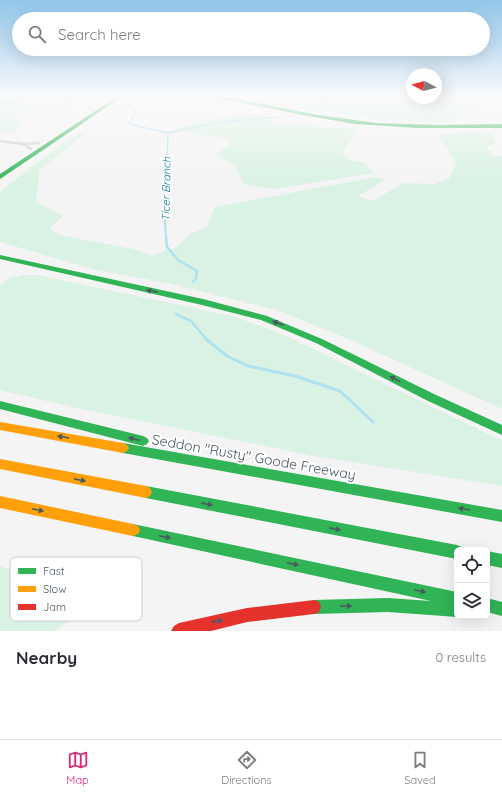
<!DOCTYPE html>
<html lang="en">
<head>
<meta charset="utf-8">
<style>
  :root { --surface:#fff; --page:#f2f2f3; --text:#2b2b33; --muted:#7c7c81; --line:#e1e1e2; --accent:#db2777 }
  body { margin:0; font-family:Quicksand,sans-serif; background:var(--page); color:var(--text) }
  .controls { position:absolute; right:12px; bottom:12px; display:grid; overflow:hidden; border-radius:6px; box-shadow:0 4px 16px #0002 }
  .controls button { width:36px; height:36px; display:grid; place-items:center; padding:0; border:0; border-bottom:1px solid var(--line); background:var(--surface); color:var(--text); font:20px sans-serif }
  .compass { position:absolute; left:406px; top:68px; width:36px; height:36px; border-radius:50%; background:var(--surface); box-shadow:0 4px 16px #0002; rotate:277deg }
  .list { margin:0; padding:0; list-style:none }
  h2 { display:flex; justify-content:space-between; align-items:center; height:52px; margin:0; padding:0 16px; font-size:17px }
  h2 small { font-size:13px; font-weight:400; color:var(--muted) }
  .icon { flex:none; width:22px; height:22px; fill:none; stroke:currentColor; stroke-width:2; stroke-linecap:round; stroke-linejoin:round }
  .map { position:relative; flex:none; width:502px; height:631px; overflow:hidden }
  .search { position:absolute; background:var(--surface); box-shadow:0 4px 16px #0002; left:12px; right:12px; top:12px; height:44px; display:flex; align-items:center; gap:10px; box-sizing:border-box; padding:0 14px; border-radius:22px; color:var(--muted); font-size:15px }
  .sheet { height:108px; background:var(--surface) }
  nav { display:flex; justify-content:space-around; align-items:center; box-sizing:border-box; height:56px; border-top:1px solid var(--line); background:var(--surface); font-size:11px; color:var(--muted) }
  nav a { display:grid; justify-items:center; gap:2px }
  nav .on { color:var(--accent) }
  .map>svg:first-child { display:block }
  .green { fill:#d9f2e3 }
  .water { fill:#aee2f0 }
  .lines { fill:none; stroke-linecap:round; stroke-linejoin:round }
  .stream-far3 { stroke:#aee2f0; stroke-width:1.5 }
  .stream-far2 { stroke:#aee2f0; stroke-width:2 }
  .stream-far1 { stroke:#aee2f0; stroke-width:2.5 }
  .stream { stroke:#aee2f0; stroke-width:3 }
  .lane { stroke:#ced0d2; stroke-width:2.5 }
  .fast { fill:#30b455; fill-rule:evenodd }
  .slow { fill:#ff9f0a; fill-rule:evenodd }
  .jam { fill:#e5322d; fill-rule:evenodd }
  .oneway { fill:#495b60 }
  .labels { text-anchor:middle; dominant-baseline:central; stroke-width:4; stroke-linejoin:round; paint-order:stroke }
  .far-water-label { font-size:11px; font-style:italic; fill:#0c7c9b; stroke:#fff }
  .near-street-label { font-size:14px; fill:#4a5661; stroke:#fff }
  .key { fill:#fff; stroke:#c9ccd0; stroke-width:1 }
  .key-label { font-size:11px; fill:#4a5661 }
</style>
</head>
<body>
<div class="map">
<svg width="502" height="631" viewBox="0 0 502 631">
  <rect width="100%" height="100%" fill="#f4f4f4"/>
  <!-- green -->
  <path class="green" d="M 19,96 L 80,97 L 79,103 L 66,108 L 46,107 L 26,113 L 17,114 L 12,118 L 22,120 L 16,132 L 9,134 L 0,132 L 0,104 L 18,104 L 25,102 Z
    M 240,96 L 412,96 L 412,98 L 436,98 L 436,96 L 498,96 L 500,100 L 474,107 L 445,123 L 388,120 L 344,114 Z
    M 255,114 L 274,122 L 305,123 L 320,127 L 358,129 L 342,153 L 349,160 L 366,163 L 373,173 L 274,189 L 244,184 L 235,166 L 216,154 L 230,145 L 226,138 L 198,135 L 176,128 L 234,115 Z
    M 90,130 L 39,170 L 36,202 L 63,216 L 50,228 L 59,235 L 137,250 L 151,256 L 177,247 L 190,234 L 207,227 L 215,207 L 377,177 L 385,180 L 358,196 L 373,201 L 403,183 L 434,184 L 450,178 L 455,163 L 451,154 L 437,135 L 476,131 L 491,134 L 496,142 L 486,148 L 494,156 L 502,156 L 502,409 L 355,342 L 280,311 L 168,283 L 96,270 L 0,242 L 0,192 L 40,160 L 81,132 Z
    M 22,275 L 37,275 L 236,317 L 291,338 L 502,441 L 502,486 L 309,455 L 77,408 L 0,390 L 0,285 L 7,279 Z
    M 0,566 L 79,600 L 76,616 L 54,631 L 0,631 Z"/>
  <!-- water -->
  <path class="water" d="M 19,96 L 26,103 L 0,104 L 0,97 Z"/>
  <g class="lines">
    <!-- stream-far3 -->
    <path class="stream-far3" d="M 46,96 L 57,99 L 94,101
      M 20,98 L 31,96
      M 116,104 L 135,108 L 135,113 L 129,124 L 168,133
      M 309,110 L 324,103 L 324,96
      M 168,133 L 215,123 L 277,117
      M 167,159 L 168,133"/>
    <!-- stream-far2 -->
    <path class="stream-far2" d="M 166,238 L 164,206 L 167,158"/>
    <!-- stream-far1 -->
    <path class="stream-far1" d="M 166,237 L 167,247 L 178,260 L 197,271 L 196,278 L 193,282
      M 176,314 L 191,321 L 207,340"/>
    <!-- stream -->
    <path class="stream" d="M 206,339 L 227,356 L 248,366 L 295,376 L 340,391 L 373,422"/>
    <!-- lane -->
    <path class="lane" d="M 0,141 L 23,144 L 39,143
      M 23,144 L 31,149"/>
    <!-- fast -->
    <path class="fast" d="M 118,96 L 123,96 L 0,179 L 0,174 Z
      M 209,96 L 226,97 L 319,115 L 376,123 L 439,125 L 502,124 L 502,128 L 418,128 L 355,124 L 303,115 Z
      M 0,255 L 203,299 L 267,316 L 322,339 L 434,394 L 502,425 L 502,435 L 426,400 L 316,343 L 261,320 L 202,305 L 0,259 Z
      M 0,401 L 143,436 L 147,438 L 149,441 L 147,444 L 143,446 L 0,409 Z
      M 123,443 L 502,510 L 502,522 L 123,453 L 119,451 L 117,448 L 119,445 Z
      M 146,486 L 457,545 L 462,547 L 463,550 L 457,550 L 457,559 L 146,498 L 142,496 L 140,492 L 142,488 Z
      M 133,524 L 457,592 L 457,616 L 460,616 L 457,617 L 388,612 L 314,614 L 309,612 L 307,607 L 309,602 L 314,600 L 388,598 L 431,601 L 133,536 L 128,534 L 126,530 L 128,526 Z
      M 487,551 L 502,554 L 502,568 L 487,565 Z
      M 487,598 L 502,602 L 502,616 L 487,612 Z"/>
    <!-- slow -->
    <path class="slow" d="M 0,422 L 123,443 L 127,445 L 129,448 L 127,451 L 123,453 L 0,430 Z
      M 0,459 L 146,486 L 150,488 L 152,492 L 150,496 L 146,498 L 0,469 Z
      M 0,496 L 133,524 L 138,526 L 140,530 L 138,534 L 133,536 L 0,508 Z"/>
    <!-- jam -->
    <path class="jam" d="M 193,96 L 211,96 L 221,98 L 219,99 L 195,97 Z
      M 314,600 L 319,602 L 321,607 L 319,612 L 314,614 L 247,622 L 211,631 L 171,631 L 174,626 L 179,623 L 247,608 Z"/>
  </g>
  <!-- one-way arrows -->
  <defs><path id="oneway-solid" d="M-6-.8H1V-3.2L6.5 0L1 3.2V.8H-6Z"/></defs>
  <g class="oneway">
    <use href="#oneway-solid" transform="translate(152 291) rotate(-168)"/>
    <use href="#oneway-solid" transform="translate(278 323) rotate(-159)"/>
    <use href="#oneway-solid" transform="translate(395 379) rotate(-153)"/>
    <use href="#oneway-solid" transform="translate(63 437) rotate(-170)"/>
    <use href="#oneway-solid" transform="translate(134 439) rotate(-166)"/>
    <use href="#oneway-solid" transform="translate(80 480) rotate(11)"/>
    <use href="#oneway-solid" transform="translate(207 504) rotate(11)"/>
    <use href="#oneway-solid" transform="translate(464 509) rotate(-170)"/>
    <use href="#oneway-solid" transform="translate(38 510) rotate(12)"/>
    <use href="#oneway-solid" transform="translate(335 529) rotate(11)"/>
    <use href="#oneway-solid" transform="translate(165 537) rotate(12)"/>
    <use href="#oneway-solid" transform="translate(293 564) rotate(12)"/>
    <use href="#oneway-solid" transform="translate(420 591) rotate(12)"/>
    <use href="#oneway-solid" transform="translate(346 606) rotate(-2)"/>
    <use href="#oneway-solid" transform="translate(217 621) rotate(-12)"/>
  </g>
  <!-- sky -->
  <linearGradient id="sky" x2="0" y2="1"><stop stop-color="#91c6eb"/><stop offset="0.52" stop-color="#fafafa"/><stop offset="1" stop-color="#fafafa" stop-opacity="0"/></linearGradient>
  <rect width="502" height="184" fill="url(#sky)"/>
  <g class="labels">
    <!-- far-water labels -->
    <g class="far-water-label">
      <text transform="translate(166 189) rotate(-89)">Ticer Branch</text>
    </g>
    <!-- near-street labels -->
    <g class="near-street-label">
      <text transform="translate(254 457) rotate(10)">Seddon "Rusty" Goode Freeway</text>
    </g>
  </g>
  <!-- legend -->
  <rect x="10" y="557" width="132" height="64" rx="6" class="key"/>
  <rect x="18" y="568" width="18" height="6" fill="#30b455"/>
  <rect x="18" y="586" width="18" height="6" fill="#ff9f0a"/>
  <rect x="18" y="604" width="18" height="6" fill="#e5322d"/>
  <g class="key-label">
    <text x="43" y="575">Fast</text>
    <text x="43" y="593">Slow</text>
    <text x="43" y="611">Jam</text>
  </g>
</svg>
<div class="controls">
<button><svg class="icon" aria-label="locate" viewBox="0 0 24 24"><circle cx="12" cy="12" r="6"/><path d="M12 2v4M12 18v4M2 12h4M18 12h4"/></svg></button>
<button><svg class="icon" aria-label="layers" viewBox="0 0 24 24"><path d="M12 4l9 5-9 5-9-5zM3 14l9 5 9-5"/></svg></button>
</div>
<svg class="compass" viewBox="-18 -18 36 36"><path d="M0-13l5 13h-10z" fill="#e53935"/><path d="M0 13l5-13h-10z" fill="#7c7c81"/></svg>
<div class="search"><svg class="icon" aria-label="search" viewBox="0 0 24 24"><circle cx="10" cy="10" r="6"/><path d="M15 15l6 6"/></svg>Search here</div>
</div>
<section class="sheet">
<h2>Nearby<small>0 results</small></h2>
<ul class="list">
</ul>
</section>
<nav>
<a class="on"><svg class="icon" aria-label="map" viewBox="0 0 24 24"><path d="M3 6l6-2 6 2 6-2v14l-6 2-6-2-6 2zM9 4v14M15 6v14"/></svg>Map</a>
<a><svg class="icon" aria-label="directions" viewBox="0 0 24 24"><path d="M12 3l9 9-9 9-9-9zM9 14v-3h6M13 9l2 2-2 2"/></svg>Directions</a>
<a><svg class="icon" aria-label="saved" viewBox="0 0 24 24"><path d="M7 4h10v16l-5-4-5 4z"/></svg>Saved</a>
</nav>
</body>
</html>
